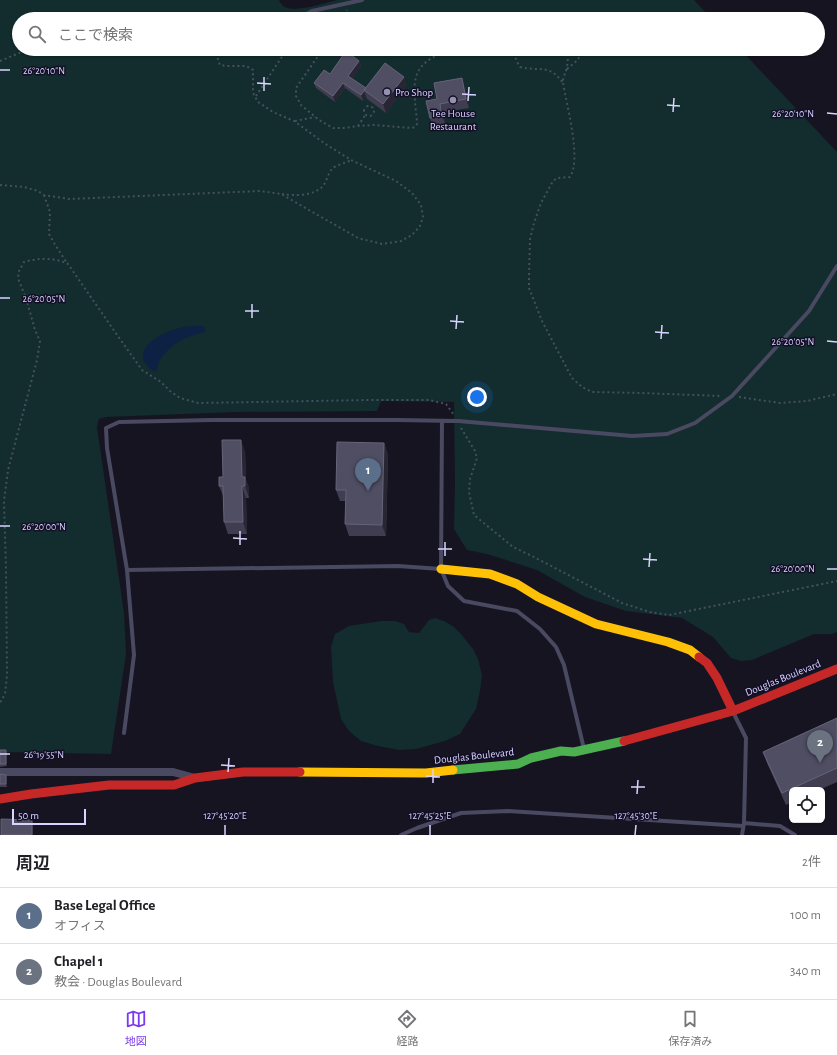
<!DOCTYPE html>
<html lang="ja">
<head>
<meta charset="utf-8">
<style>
  :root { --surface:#fff; --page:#f6f6f6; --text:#202124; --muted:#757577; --line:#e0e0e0; --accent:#7c3aed }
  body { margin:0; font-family:"Alegreya Sans","Noto Sans JP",sans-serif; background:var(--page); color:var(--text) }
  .controls { position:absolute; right:12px; bottom:12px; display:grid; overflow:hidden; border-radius:6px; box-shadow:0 1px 3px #0004 }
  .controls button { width:36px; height:36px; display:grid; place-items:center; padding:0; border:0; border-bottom:1px solid var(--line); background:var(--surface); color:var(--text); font:20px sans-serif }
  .scale { position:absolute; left:12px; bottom:10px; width:74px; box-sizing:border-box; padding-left:4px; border:2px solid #d9d4ff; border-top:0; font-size:11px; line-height:14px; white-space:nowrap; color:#d9d4ff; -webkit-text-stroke:3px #130f26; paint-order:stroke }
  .you { position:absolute; left:477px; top:397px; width:14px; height:14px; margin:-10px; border:3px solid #fff; border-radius:50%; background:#1a73e8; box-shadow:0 0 0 6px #1a73e833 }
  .badge { display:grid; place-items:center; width:26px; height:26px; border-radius:50%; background:var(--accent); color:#fff; font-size:13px; font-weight:700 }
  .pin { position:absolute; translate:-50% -33px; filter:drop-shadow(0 1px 2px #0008) }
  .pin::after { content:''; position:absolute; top:21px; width:14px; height:12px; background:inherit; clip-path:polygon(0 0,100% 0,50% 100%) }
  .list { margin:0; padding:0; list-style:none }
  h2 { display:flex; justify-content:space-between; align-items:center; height:52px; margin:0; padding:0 16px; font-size:17px }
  h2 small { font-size:13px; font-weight:400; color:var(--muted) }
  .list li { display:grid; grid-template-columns:26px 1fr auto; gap:12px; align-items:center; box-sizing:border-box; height:56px; padding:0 16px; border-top:1px solid var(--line) }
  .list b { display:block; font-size:15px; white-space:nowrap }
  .list p { margin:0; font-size:13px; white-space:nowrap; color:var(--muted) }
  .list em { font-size:13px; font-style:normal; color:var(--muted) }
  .icon { flex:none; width:22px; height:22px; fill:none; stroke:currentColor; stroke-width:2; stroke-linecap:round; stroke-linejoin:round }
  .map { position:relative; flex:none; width:837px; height:835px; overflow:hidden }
  .search { position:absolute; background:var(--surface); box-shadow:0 1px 3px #0004; left:12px; right:12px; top:12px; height:44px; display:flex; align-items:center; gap:10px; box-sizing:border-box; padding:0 14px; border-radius:22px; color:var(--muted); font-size:15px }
  .sheet { height:164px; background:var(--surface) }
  nav { display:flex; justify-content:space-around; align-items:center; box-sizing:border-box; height:56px; border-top:1px solid var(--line); background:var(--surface); font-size:11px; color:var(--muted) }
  nav a { display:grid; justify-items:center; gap:2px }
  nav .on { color:var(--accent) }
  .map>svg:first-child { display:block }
  .green { fill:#132c2d }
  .water { fill:#0d2144 }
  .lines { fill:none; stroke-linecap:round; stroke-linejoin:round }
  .path { stroke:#44505f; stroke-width:2; stroke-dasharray:2 3; stroke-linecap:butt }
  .lane { stroke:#4a4962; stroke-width:4 }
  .street { stroke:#4a4962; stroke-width:8 }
  .fast { stroke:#4caf50; stroke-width:9 }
  .slow { stroke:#ffc107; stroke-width:9 }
  .jam { stroke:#c62828; stroke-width:9 }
  .wall { fill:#403d50 }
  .shaded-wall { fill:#282635 }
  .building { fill:#504e63; stroke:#66637b }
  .ticks { fill:none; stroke:#d9d4ff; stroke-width:1.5 }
  .poi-dot { fill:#9591b1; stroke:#130f26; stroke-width:1.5 }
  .labels { text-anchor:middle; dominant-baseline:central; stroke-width:3; stroke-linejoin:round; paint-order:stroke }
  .poi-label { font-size:11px; fill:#d9d4ff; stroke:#130f26; text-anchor:start }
  .street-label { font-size:11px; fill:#d9d4ff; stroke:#130f26 }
  .ticks-label { font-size:10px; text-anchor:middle; fill:#d9d4ff; stroke:#130f26; stroke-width:3; stroke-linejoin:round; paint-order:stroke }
</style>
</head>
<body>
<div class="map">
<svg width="837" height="835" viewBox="0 0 837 835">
  <rect width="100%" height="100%" fill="#161421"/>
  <!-- green -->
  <path class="green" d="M 0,0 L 279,0 C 280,2 282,6 285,7 C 295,13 325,3 337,0 L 694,0 L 712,19 L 19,19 L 19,49 L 740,49 L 837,152 L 837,632 L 832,634 L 814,634 L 752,660 L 741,661 L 731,658 L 713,637 L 682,618 L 626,611 L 585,597 L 537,570 L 487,554 L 467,550 L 454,529 L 455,482 L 454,402 L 381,401 L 377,411 L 237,412 L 106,417 L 99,419 L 97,427 L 124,613 L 126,654 L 111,754 L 0,752 Z
    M 435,618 L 446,622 L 454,627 L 461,634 L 473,649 L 478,659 L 482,675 L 480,691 L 476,709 L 460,734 L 445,741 L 416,749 L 400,750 L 378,746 L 361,741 L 349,731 L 341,719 L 333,682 L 331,647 L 335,634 L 349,626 L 381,621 L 395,621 L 404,624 L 409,632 L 419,633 L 429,620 Z"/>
  <!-- water -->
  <path class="water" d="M 204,326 L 205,332 C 186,336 171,343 160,360 C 158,363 158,367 156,371 L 153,371 C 150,368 146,365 144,361 C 136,344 169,330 182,327 C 189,326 197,326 204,326 Z"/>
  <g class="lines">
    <!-- path -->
    <path class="path" d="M 341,19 L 347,10
      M 524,19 L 556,17 L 559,19
      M 317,49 L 321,52
      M 323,49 L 296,88 L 296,96 L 301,105 L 319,120 L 333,128 L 345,128 L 358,126 L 374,125 L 411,128 L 415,127 L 417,124 C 417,116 415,108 415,100 C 414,91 414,80 418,72 C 426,56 448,50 465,49 C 475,49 486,53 495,49
      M 511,49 C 515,55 516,61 520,67 C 539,72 549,63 563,83
      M 568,49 C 568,55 568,61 567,67 C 566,73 563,76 563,82 C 566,104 582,158 570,177 L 557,178 L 553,181 L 541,203 L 534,223 L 530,239 L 529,276 L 529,288 L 542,321 L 572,378 L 582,387 L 592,392 L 641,393 L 721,396
      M 0,61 L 29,49
      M 567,69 C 574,63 581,59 582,49
      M 256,96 L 287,49
      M364 111a5 5 0 1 1 10 0a5 5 0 1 1-10 0Z
      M 295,121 L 315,117
      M 358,126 L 366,114
      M 0,185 L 24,187 L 38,191 L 44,195 L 69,199 L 260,191 L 281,194 L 358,238 L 382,244 L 401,241 L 412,235 L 420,226 L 423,217 L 421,205 L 412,193 L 396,181 L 351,160 L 324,143 L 294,121 L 273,112 L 258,102 L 253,93 L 253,70 L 246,66 L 227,66 L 220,65 L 218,61 L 217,49
      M 282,194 C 294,196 314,196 323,186 C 327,181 328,173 332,169 C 335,165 346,163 351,160
      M 44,195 L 50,212 L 49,234 L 54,243 L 67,263
      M 739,397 L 780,403 L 807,401 L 837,394
      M 461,428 L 475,451 L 477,458 L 470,479 L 469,492 L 474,515 L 513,547 L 532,556 L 622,603 L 650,612 L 669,615 L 837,581
      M 0,702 L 1,701 L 5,694 L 7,675 L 6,569 L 4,501 L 8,470 L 37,360 L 40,341 L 35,330 L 26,298 L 19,281 L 18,273 L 24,262 C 38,258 54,257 68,264 L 115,332 L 142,370 L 161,382 L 170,391 L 180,398 L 198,403 L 369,400 L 429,400 L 446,404 L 454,415"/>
    <!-- lane -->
    <path class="lane" d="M 297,19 L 312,11 L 362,0
      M 442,421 L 441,569 L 448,586 L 464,601 L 517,611 L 540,629 L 556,647 L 564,665 L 584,749
      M 127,570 L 398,566 L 441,569
      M 733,712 L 746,738 L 744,823 L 742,835
      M 124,733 L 134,655 L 127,570 L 107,448 L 106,428 L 119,422 L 212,420 L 397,420 L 458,421 L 632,436 L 667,434 L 695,423 L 732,396 L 809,311 L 837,266
      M 744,823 L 780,826 L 795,835
      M 401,835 L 417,828 L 461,813 L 508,811 L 743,826"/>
    <!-- street -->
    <path class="street" d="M 0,772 L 173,772 L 195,778"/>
    <!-- fast -->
    <path class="fast" d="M 453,770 L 518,764 L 531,758 L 561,751 L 574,752 L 624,741"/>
    <!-- slow -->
    <path class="slow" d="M 441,569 L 490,574 L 517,584 L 538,597 L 596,624 L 668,642 L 690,650 L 699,657
      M 300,772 L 426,773 L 453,770"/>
    <!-- jam -->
    <path class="jam" d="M 699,657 L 707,663 L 717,678 L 733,711
      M 624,741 L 733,711 L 837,669
      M 0,799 L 31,794 L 109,785 L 174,785 L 195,778 L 243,772 L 300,772"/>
  </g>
  <!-- wall -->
  <path class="wall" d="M 359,61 L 361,66 L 352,79 L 366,88 L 407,85 L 386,113 L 367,99 L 366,96 L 363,101 L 345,88 L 335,102 L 316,88 L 314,83 L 330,74 Z
    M 465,86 L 469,108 L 443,112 L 446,125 L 433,127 L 430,118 L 437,99 Z
    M 384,443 L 388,455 L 386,536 L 349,536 L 345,524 L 346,501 L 340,501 L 336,490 Z
    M 245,451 L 246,480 L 249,488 L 249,498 L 246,498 L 247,534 L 228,534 L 224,522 L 224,498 L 219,486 L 223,477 Z
    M 837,718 L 837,782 L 819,790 L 792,790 L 792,802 L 786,805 L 767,763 L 763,752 Z
    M 0,750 L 6,750 L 7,753 L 7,766 L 0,767 Z
    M 0,774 L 6,775 L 7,778 L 7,787 L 0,787 Z"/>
  <!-- shaded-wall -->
  <path class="shaded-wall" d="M 359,61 L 361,66 L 350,82 L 348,76 Z
    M 404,77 L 407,85 L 386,113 L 383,104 Z
    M 462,78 L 465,86 L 469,108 L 466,99 Z
    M 343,83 L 345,88 L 335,102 L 333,96 Z
    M 364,91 L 366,96 L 363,101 L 361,95 Z
    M 440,104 L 443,112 L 446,125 L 442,116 Z
    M 241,440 L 245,451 L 246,480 L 249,488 L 249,498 L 242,477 Z
    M 384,443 L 388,455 L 386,536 L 382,525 Z
    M 242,486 L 246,498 L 247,534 L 243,522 Z
    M 6,750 L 7,753 L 7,766 L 6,764 Z
    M 6,775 L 7,778 L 7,787 L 6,784 Z
    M 32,820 L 33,823 L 33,835 L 32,835 Z"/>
  <!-- building -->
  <path class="building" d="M 346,51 L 359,61 L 348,76 L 366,88 L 361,95 L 343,83 L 333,96 L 314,83 L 324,70 L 330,74 Z
    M 385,63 L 404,77 L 383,104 L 364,90 Z
    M 462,78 L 466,99 L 440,104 L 442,116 L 430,118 L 426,101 L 437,99 L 434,83 Z
    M 222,440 L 241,440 L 242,477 L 245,477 L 245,486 L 242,486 L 243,522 L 224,522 L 223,486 L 219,486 L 219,477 L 223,477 Z
    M 337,442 L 384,443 L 382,525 L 345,524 L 346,490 L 336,490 Z
    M 837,718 L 837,768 L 782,793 L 763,752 Z
    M 0,750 L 6,750 L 6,764 L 0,764 Z
    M 0,774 L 6,775 L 6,784 L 0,784 Z
    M 1,819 L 32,820 L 32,835 L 1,835 Z"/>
  <!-- ticks -->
  <path class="ticks" d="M 0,70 L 10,70M 257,83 L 271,84M 264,91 L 264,77M 462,94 L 476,95M 468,101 L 469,87M 667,105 L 680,106M 673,112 L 674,98M 827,113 L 837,114M 0,298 L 10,298M 245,311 L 259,311M 252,318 L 252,304M 450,321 L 464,322M 456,329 L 457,315M 655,332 L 669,333M 661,339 L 662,325M 827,341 L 837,342M 0,526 L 10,526M 233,538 L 247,539M 240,545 L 240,531M 438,549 L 452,549M 445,556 L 445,542M 643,559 L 657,560M 649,567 L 650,553M 827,569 L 837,569M 0,754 L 10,754M 221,765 L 235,766M 228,772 L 229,758M 426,776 L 440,777M 433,783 L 433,769M 631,787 L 645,787M 637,794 L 638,780M 225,835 L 225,825M 430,835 L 430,825M 635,835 L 636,825"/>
  <!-- markers -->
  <g class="poi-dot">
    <circle cx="387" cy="92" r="4"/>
    <circle cx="453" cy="100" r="4"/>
  </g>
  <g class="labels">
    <!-- poi labels -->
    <g class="poi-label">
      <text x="395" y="92">Pro Shop</text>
      <text x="453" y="113" text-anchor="middle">Tee House<tspan x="453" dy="13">Restaurant</tspan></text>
    </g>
    <!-- street labels -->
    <g class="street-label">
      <text transform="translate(783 678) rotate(-22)">Douglas Boulevard</text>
      <text transform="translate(474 756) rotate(-6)">Douglas Boulevard</text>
    </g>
  </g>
  <g class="ticks-label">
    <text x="44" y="74">26°20'10"N</text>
    <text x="793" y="117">26°20'10"N</text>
    <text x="44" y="302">26°20'05"N</text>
    <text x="793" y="345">26°20'05"N</text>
    <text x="44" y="530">26°20'00"N</text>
    <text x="793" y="572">26°20'00"N</text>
    <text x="44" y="758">26°19'55"N</text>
    <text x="225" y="819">127°45'20"E</text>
    <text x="430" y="819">127°45'25"E</text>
    <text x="636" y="819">127°45'30"E</text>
  </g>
</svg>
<div class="controls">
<button><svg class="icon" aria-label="locate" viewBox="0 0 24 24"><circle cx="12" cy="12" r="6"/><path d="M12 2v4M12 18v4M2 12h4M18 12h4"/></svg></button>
</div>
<div class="scale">50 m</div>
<div class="you"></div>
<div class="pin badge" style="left:368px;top:491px;background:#5c6f8a">1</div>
<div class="pin badge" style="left:820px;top:763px;background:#6b7280">2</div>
<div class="search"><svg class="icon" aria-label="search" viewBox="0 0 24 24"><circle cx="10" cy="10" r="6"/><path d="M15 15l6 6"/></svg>ここで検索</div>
</div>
<section class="sheet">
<h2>周辺<small>2件</small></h2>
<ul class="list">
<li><span class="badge" style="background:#5c6f8a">1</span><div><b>Base Legal Office</b><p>オフィス</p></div><em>100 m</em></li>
<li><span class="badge" style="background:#6b7280">2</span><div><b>Chapel 1</b><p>教会 · Douglas Boulevard</p></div><em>340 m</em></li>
</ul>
</section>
<nav>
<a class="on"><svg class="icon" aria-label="map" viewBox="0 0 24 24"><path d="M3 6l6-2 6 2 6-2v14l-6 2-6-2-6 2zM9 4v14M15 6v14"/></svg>地図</a>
<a><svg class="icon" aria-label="directions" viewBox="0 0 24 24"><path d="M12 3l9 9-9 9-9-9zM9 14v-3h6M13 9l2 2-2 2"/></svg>経路</a>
<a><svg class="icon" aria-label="saved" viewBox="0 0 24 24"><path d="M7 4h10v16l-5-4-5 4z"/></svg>保存済み</a>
</nav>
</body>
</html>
